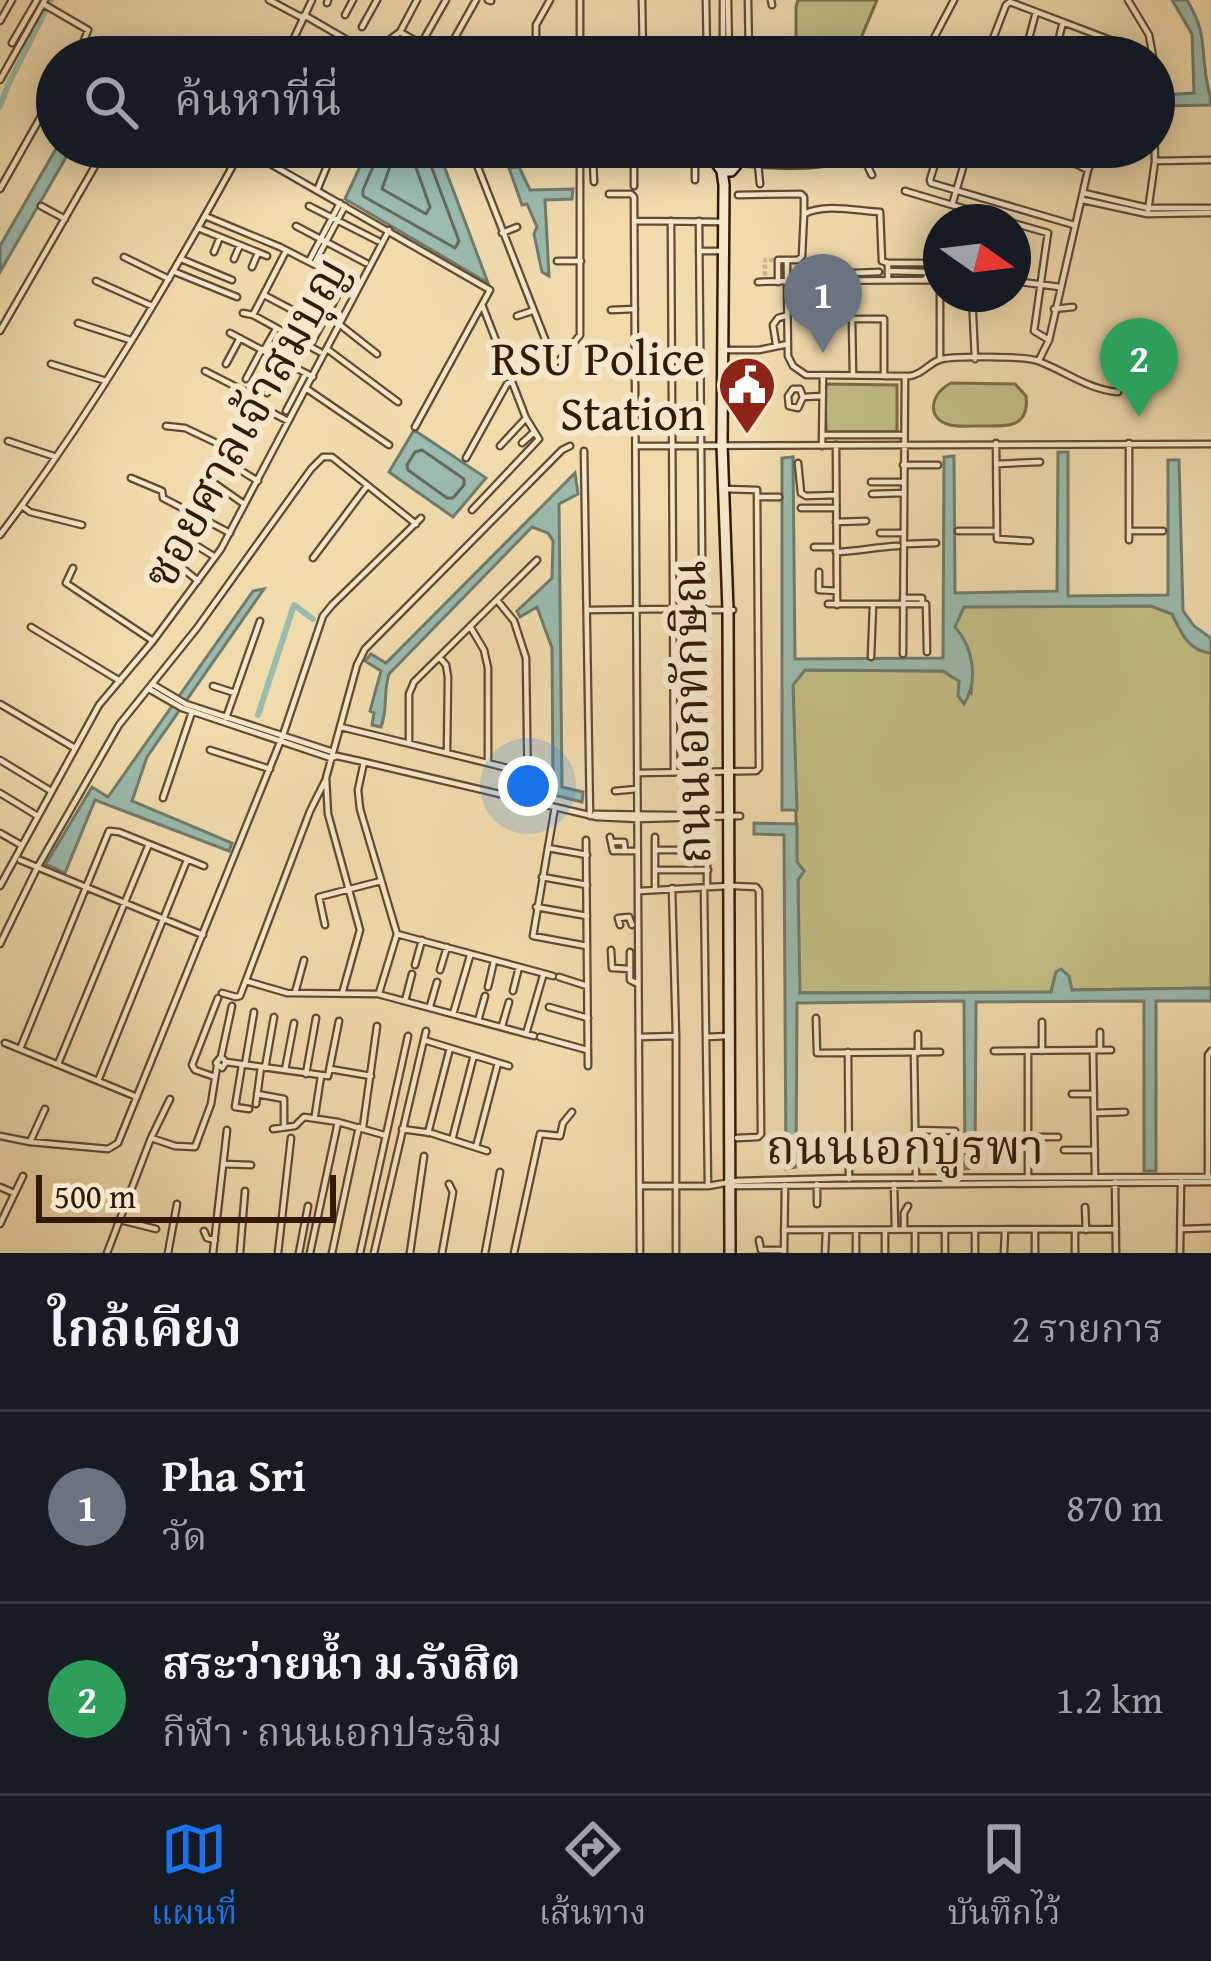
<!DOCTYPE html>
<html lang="th">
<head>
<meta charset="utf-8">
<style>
  :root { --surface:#171b24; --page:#242831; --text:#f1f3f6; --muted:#9ea1a6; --line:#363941; --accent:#1a73e8 }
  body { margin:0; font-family:"Gentium Book Plus","Noto Serif Thai",serif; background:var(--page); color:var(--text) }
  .compass { position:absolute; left:923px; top:204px; width:108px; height:108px; border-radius:50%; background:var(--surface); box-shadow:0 6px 30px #0003; rotate:104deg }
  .scale { position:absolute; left:36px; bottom:30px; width:300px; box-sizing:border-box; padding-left:12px; border:6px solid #331a08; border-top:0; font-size:33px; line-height:42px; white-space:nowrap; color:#331a08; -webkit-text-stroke:9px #f5e8ca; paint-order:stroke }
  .you { position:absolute; left:528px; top:786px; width:42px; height:42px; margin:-30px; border:9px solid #fff; border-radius:50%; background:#1a73e8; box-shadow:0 0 0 18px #1a73e833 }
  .badge { display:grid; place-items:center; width:78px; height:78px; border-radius:50%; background:var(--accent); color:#fff; font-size:39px; font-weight:700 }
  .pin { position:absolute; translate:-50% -99px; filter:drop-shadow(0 3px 6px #0008) }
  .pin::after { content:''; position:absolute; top:63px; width:42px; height:36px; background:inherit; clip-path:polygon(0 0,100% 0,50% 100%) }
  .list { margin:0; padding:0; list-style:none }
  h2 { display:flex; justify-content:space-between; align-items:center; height:156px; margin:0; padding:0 48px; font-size:51px }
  h2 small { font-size:39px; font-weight:400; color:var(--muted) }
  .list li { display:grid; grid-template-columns:78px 1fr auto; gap:36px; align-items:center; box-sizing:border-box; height:192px; padding:0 48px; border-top:3px solid var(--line) }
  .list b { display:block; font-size:45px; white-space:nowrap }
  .list p { margin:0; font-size:39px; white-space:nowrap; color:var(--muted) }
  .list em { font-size:39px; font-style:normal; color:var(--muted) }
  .icon { flex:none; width:66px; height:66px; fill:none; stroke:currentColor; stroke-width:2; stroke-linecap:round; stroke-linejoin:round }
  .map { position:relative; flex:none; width:1211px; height:1253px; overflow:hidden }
  .search { position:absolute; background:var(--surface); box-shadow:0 6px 30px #0003; left:36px; right:36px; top:36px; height:132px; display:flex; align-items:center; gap:30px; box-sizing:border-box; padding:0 42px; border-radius:66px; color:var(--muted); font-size:45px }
  .sheet { height:540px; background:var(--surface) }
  nav { display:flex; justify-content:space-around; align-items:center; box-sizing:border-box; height:168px; border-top:3px solid var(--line); background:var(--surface); font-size:33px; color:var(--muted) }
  nav a { display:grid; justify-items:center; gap:6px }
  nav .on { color:var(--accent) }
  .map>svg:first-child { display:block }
  .green { fill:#c1be85; stroke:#7a6c46; stroke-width:3 }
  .water { fill:#9abbae; stroke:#717b6c; stroke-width:3 }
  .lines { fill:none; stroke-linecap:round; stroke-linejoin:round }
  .shore { stroke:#666a5b; stroke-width:3 }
  .canal { stroke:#9abbae; stroke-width:6 }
  .street-tunnel { stroke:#cab48c; stroke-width:4.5; stroke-dasharray:4.5 2; stroke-linecap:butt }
  .street-casing { stroke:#624a31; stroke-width:9 }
  .secondary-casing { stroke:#331a08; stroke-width:14 }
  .street { stroke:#f5e8ca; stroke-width:4.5 }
  .secondary { stroke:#f5e8ca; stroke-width:9 }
  .labels { text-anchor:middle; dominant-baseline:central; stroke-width:12; stroke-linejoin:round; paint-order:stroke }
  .poi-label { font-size:48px; fill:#331a08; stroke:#f5e8ca; text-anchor:end }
  .street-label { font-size:48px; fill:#331a08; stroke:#f5e8ca }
</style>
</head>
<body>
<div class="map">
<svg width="1211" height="1253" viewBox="0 0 1211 1253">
  <rect width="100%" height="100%" fill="#f0dbad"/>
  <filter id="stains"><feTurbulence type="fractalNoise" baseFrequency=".00167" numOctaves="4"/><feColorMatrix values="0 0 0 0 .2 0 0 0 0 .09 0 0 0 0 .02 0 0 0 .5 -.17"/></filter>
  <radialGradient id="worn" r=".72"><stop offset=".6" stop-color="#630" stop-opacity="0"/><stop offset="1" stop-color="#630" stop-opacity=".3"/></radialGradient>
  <!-- green -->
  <path class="green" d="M 798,0 L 877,0 L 853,57 L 796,57 L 796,7 Z
    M 951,383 L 1015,384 L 1026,396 C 1030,430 1004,426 979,426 C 970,426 958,427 950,425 C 924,418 932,392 951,383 Z
    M 825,384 L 897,385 L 897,432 L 826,432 Z
    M 964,606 L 1151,606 L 1172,614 C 1181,632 1188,650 1211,653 L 1211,988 L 1072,990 L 1056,973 L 1051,992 L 799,993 L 798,880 L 804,871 L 797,862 L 793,684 L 805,670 L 943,671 L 959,681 L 971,693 C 973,667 973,647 954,627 Z"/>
  <!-- water -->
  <path class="water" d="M 1172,0 L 1187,0 C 1206,32 1201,42 1206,76 C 1207,87 1211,94 1211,105 L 1162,106 L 1162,95 L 1194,93 L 1192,34 Z
    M 57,147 L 72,147 L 0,272 L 0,246 Z
    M 369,147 L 437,147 L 488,283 L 345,199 Z
    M 519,167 L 530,190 L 573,189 L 572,199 L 545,200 L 549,276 L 542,272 L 534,234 L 537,227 L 527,204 L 522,205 L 509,168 Z
    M 414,430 L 486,478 L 453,517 L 389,472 Z
    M 1058,452 L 1068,452 L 1068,596 L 1168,595 L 1168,460 L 1179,460 L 1183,611 L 1194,626 L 1211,638 L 1211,653 C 1188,651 1181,632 1172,614 L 1151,606 L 964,607 L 955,627 C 973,647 979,680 964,704 L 958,696 L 959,681 L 943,671 L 805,670 L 793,685 L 797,810 L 782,810 L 782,458 L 793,457 L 795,659 L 943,658 L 944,457 L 954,456 L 955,593 L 1057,591 Z
    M 575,473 L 578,494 L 559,504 L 562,787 L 583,792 L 582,802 L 535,790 L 535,782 L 553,781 L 552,648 L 537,607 L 520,617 L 517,611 L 552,578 L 553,541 L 548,533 L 532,527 L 389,674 C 383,692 388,709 381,727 L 372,725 L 374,713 L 370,711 L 381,671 L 365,661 L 371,654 L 386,663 Z
    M 264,589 L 147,757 L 132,801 L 232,843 L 229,851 L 95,800 L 65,873 L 46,864 L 92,787 L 108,797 L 253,591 Z
    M 754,823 L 797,824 L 797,862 L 804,871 L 798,880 L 800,993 L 1051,992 L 1056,972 L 1061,969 L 1069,976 L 1072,990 L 1211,988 L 1211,1001 L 1156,1001 L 1156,1171 L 1144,1171 L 1144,1001 L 976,1002 L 975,1168 L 965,1169 L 964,1001 L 797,1003 L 796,1167 L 786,1169 L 784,835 L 754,834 Z"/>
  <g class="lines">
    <!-- shore -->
    <path class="shore" d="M 379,147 L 378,155 L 363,190 L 363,196 L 455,248 L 459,241 L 427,155 L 427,147
      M 394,147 L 393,158 L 382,189 L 426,214 L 430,207 L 413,159 L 411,147
      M 422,450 L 464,479 L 464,485 L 453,498 L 447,498 L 408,470 L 407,465 L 415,452 Z"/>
    <!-- canal -->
    <path class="canal" d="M 0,106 L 8,85 L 51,0
      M 258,715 L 294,605 L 313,619"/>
    <!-- street-tunnel -->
    <path class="street-tunnel" d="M 765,282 L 765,260 L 778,260"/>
    <!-- street casing -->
    <g class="street-casing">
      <path id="street" d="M 269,0 L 301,17
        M 488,0 L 491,1
        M 642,0 L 643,57
        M 706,0 L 707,57
        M 723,0 L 723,57
        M 728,0 L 729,57
        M 748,0 L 749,57
        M 771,0 L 772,5
        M 1128,0 L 1149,35 L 1153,57
        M 327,3 L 328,0
        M 45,5 L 88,30 L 78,56
        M 304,15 L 354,44
        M 345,15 L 353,0
        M 0,21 L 12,0
        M 362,27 L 377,0
        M 400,32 L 442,56
        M 932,41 L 956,54 L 962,50
        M 12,43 L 37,0
        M 385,43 L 400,32 L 417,0
        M 421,44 L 446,0
        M 750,55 L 774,53
        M 285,57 L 312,0
        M 444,57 L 476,0
        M 536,57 L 536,25 L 550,0
        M 580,57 L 580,0
        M 924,57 L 954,0
        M 986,57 L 1006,5 L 1010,2 L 1113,41 L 1111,57
        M 1024,57 L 1036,12
        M 1054,57 L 1063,22
        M 0,80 L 45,0
        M 241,147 L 490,290 L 415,427
        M 470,147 L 554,362 L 559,361 L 580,335 L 580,147
        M 940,147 L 930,180 L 931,183 L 1074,225
        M 1028,147 L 1058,161 L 1076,164 L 1088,170
        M 861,153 L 872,175
        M 695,160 L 695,180
        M 475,161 L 715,159
        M 634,161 L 634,186
        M 1155,161 L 1211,160
        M 593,162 L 594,182
        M 737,163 C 778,165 831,173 866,147
        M 758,164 L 760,184
        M 804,165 L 805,147
        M 318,188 L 332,154
        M 0,189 L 57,88
        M 905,191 L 952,205 L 969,147
        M 1084,193 L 1148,208 L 1211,208
        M 609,194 L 631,194 L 634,197 L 640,1253
        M 738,195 L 801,194 L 804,197 L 804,214
        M 1083,200 L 1147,214 L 1211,213
        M 952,205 L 1011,222
        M 41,206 L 65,219
        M 309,206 L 378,241
        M 1148,211 L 1155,161 L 1154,121
        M 205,216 L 280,247 L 354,285
        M 634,221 L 725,222
        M 671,221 L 674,772
        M 699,221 L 704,772
        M 1013,223 L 1048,233 C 1043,265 1039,298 1034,331 L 1049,340
        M 296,226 L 366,263
        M 198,228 L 267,256
        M 502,233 L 517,227
        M 699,251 L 723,251
        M 214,252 L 220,237
        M 124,257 L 169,279
        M 181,259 L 232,280
        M 234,259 L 240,245
        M 309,261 L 340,203
        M 557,261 L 581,261
        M 314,264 L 345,206
        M 252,267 L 258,253
        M 831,271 L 853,273
        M 888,271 L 926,272 L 930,267 L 926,263 L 888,263
        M 175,272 L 237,297
        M 813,272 L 831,271 L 831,280
        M 853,280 L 853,273 L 879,272
        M 924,280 L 934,269 L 941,267
        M 941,280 L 787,281 L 788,356 L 793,366 L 806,375 L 910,376 C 924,374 929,362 942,359 C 955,356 1026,356 1038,361 C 1065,371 1089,390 1118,392
        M 96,281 L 152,306
        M 1013,281 L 1060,287
        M 758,282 L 787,281 L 787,260
        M 778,282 L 778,260 L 798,260 L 802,256 L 804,214 C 825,203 857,211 880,212 L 882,261 L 888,263 L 888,278
        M 311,292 L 333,304
        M 972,294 L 975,359
        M 264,295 L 321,325
        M 1054,309 L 1073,307
        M 611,310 L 635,309
        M 243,313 L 253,315 L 320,352
        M 253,315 L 286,251
        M 517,316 L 532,311
        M 78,323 L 130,340
        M 339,324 L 377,354
        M 0,331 L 106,147
        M 230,333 L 313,377
        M 311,344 L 345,281
        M 776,344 L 773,325 L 778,318 L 785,316
        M 327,349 L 398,402
        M 264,350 L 276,329
        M 724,350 L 759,350 L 788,344
        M 940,359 L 940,281
        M 1039,360 L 1049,340 L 1088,170 L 1099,147
        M 51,364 L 103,380
        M 226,364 L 240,338
        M 205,371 L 252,395 L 252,402 L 288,421
        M 853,375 L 852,319 L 884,319 L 884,376
        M 246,379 L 262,349
        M 307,389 L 389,445
        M 267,393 L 284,361
        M 803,397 L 800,389 L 793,389 L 788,396 L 789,406 L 798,408 L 803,397 L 823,396
        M 286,411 L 306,373
        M 166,426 L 185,428 L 225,447
        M 822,435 L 901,435
        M 8,441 L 56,457
        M 522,443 L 533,433
        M 996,443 L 997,539 L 1030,541
        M 836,445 L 837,605
        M 500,446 L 526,418
        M 636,446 L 1211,444
        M 822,446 L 823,375
        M 584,451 L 590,816
        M 466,458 L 507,384 L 512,381
        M 217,460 L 252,402
        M 798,463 L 801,493 L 806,496 L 836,495
        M 997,464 L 1040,462
        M 903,465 L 938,465
        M 230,471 L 235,467 L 258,481
        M 131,478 L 162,491 L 163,498 L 230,533
        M 871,482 L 903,482
        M 214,483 L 244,504
        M 872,494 L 903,493
        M 757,497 L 779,497
        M 22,506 L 30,512 L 82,525
        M 801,508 L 836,508
        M 472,510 L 539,439 L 526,418 L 483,307
        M 836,522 L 866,521
        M 958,531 L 997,531
        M 1129,531 L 1163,531
        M 880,533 L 903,533
        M 0,535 C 92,413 170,281 243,147
        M 186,539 L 215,557
        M 1129,540 L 1129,443
        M 906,544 L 936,543
        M 814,547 L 836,547
        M 836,552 C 859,551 876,547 898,546
        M 313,558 L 367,486
        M 175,562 L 198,581
        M 73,568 L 66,583 L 153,641
        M 819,572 L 819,590 L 837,591
        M 903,598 L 922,598 L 922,603
        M 497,600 L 514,621 L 526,658 L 528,800
        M 828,604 L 926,604 L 927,652
        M 587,610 L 672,609
        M 704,610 L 733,610
        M 31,627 L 120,681
        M 471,628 L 484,650 L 488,668 L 488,762
        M 903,654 L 905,376
        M 871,657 L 873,605
        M 440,658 L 446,665 L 448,677 L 447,752
        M 154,685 L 186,704 L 333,752
        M 213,686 L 235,693
        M 149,689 L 182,708 L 331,758 L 337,756 L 364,762 L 597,817 L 638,819 L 740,816
        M 0,704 L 73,747
        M 226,718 L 260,621
        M 341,727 L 528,773
        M 409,743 L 409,694 L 414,682 L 537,560
        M 210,750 L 270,769
        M 0,760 L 51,791
        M 364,762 L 358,790 L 360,809 L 397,934 L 379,993
        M 637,773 L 756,771 L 759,768 L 757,490 L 726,489
        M 615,791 L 637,789
        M 0,793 L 36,815
        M 163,798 L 192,712
        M 555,807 L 533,936 L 587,946
        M 595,814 L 740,816
        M 0,833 L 21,845
        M 610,837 L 613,851 L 638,851
        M 655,837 L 655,889
        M 586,840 L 588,1066
        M 611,842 L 624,842 L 625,851
        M 548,848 L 587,855
        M 655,850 L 707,850
        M 20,860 L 203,935
        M 656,870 L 708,870
        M 542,877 L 587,885
        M 0,886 L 99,705 L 153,641 L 221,549 L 389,230
        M 707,886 L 707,838
        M 734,886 L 756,887 L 759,891 L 761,1134 L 758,1137 L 737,1138
        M 672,888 L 676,1036 L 676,1253
        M 704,888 L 708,1186
        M 639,891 L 728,886
        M 536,907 L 587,916
        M 325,925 L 319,897 L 381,881
        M 620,925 L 618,918 L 629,917 L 632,925
        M 397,934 L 553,976
        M 0,944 L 37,868 L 119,725 L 197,628 L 311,469 L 323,457 L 332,457 L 416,524
        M 611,950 L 612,968 L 630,969
        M 630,952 L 630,980 L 636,983
        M 415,965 L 422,940
        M 440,970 L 447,947
        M 559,977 L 587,986
        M 246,981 L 287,993 L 378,994 L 534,1036
        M 488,987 L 494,961
        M 513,991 L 519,967
        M 222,993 L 236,997 L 240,996 L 310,811 L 326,779
        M 295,993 L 304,960
        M 342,994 L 360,930 L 328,814 L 326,778 L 357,665 L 365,649 L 562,450 L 570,446
        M 405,1001 L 412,974
        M 430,1006 L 437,982
        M 549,1007 L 588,1018
        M 453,1014 L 470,956
        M 816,1018 L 817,1053 L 940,1052
        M 478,1021 L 485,996
        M 1042,1022 L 1042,1051
        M 502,1026 L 509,1002
        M 1100,1032 L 1100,1050
        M 526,1034 L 543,976
        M 918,1034 L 918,1053
        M 540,1037 L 587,1050
        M 640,1037 L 676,1036
        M 706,1037 L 729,1036
        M 424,1040 L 509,1066
        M 5,1043 L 137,1097
        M 20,1049 L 109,831 L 119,832 L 204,866
        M 994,1051 L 1111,1050
        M 1028,1051 L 1028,1177
        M 1093,1051 L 1095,1177
        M 848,1052 L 849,1179
        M 914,1053 L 916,1179
        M 221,1057 L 232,1006
        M 221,1057 L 226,1062 L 222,1068 L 216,1063 Z
        M 226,1062 L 328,1076 L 339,1021
        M 58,1064 L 149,844
        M 242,1065 L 235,1107 L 249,1109
        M 245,1065 L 254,1012
        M 265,1068 L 274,1017
        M 330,1069 L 371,1076
        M 285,1070 L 294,1023
        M 306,1074 L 316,1018
        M 215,1077 L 195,1070 L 192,1065 L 218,998
        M 98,1081 L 187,860
        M 257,1094 L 284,1099 L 284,1124
        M 1072,1094 L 1094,1094
        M 256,1104 L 261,1067
        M 1094,1113 L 1125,1112
        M 315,1115 L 321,1076
        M 363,1127 L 377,1026
        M 273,1129 L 295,1126 L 304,1117 L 338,1122 L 384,1135
        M 402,1129 L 431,1133 L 487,1151
        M 915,1130 L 955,1131
        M 428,1133 L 450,1048
        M 0,1136 L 30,1142 L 108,1149 L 118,1143 L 283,735 L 323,616 L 332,605 L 421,518
        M 1028,1137 L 1058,1137
        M 151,1138 L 175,1146 L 195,1147 L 211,1104 L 217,1066
        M 452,1140 L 474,1055
        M 30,1142 L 45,1109
        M 999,1144 L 1028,1143
        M 476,1147 L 498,1063
        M 1064,1150 L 1095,1150
        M 223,1164 L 251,1165
        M 1208,1176 L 1208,1055 L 1211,1051
        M 1115,1182 L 1116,1253
        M 894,1184 L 895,1230
        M 641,1186 L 708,1186 L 737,1181 L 849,1178 L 1211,1177
        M 731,1186 L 1211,1182
        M 0,1187 L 14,1193
        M 817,1204 L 817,1184
        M 1085,1207 L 1086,1230
        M 120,1220 L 156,1229
        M 0,1224 L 23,1176
        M 904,1229 L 904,1213 L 908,1206
        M 1181,1229 L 1211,1228
        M 784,1230 L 1116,1229
        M 1035,1230 L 1035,1253
        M 1075,1230 L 1075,1253
        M 204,1231 L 207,1238 L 215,1240
        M 759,1240 L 761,1250 L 784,1250
        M 107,1253 L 151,1138 L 170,1099
        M 168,1253 L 177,1204
        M 213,1253 L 227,1130
        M 240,1253 L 245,1191
        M 278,1253 L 291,1138
        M 299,1253 L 308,1206
        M 310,1253 L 338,1122
        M 332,1253 L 359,1127
        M 360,1253 L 408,1036
        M 374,1253 L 426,1031
        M 410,1253 L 424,1156
        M 442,1253 L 453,1192 L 449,1184
        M 485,1253 L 500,1172
        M 514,1253 L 540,1134 L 560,1136 L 563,1123 L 572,1112
        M 784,1253 L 785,1185
        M 825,1253 L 826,1230
        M 856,1253 L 856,1231
        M 885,1253 L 885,1230
        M 915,1253 L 915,1230
        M 945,1253 L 945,1230
        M 975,1253 L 975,1230
        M 1004,1253 L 1005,1230
        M 1180,1253 L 1181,1181"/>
    </g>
    <!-- secondary casing -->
    <g class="secondary-casing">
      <path id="secondary" d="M 722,171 L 731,171 L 736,165 L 737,158 L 729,150 L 719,153 L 715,161 L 722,171 L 724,185 L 722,445 L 728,610 L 730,1253"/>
    </g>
    <!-- street -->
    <use href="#street" class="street"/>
    <!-- secondary -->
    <use href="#secondary" class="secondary"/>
  </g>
  <!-- icons -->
  <defs>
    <g id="civic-pin" transform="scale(3)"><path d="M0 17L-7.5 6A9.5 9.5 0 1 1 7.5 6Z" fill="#8f2418" stroke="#f5e8ca"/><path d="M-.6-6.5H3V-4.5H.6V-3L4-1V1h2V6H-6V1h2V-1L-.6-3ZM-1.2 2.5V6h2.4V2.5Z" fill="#fff"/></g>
  </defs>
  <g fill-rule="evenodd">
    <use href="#civic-pin" x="747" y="385"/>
  </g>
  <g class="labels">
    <!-- poi labels -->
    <g class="poi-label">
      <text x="705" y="357">RSU Police<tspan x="705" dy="55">Station</tspan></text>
    </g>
    <!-- street labels -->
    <g class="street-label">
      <text transform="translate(244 422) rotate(-61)">ซอยศาลเจ้าสมบุญ</text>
      <text transform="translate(690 712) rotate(-91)">ถนนเอกทักษิณ</text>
      <text x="905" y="1146">ถนนเอกบูรพา</text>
    </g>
  </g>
  <rect width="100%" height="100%" filter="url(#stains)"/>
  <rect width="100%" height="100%" fill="url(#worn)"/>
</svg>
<svg class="compass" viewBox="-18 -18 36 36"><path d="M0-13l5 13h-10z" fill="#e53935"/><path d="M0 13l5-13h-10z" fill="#9ea1a6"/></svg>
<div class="scale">500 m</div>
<div class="you"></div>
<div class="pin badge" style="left:823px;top:353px;background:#6b7280">1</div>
<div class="pin badge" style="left:1139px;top:417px;background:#2e9e5b">2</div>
<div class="search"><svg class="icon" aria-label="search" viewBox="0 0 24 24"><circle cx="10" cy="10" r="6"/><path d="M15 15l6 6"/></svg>ค้นหาที่นี่</div>
</div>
<section class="sheet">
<h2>ใกล้เคียง<small>2 รายการ</small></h2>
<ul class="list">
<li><span class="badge" style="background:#6b7280">1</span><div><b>Pha Sri</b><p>วัด</p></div><em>870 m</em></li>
<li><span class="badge" style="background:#2e9e5b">2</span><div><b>สระว่ายน้ำ ม.รังสิต</b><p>กีฬา · ถนนเอกประจิม</p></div><em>1.2 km</em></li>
</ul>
</section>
<nav>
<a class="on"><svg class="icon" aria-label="map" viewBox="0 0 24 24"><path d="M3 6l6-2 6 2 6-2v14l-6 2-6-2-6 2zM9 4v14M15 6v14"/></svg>แผนที่</a>
<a><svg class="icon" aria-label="directions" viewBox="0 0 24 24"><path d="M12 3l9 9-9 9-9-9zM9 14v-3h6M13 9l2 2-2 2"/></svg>เส้นทาง</a>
<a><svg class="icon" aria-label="saved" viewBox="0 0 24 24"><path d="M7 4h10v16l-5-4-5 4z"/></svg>บันทึกไว้</a>
</nav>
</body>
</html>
